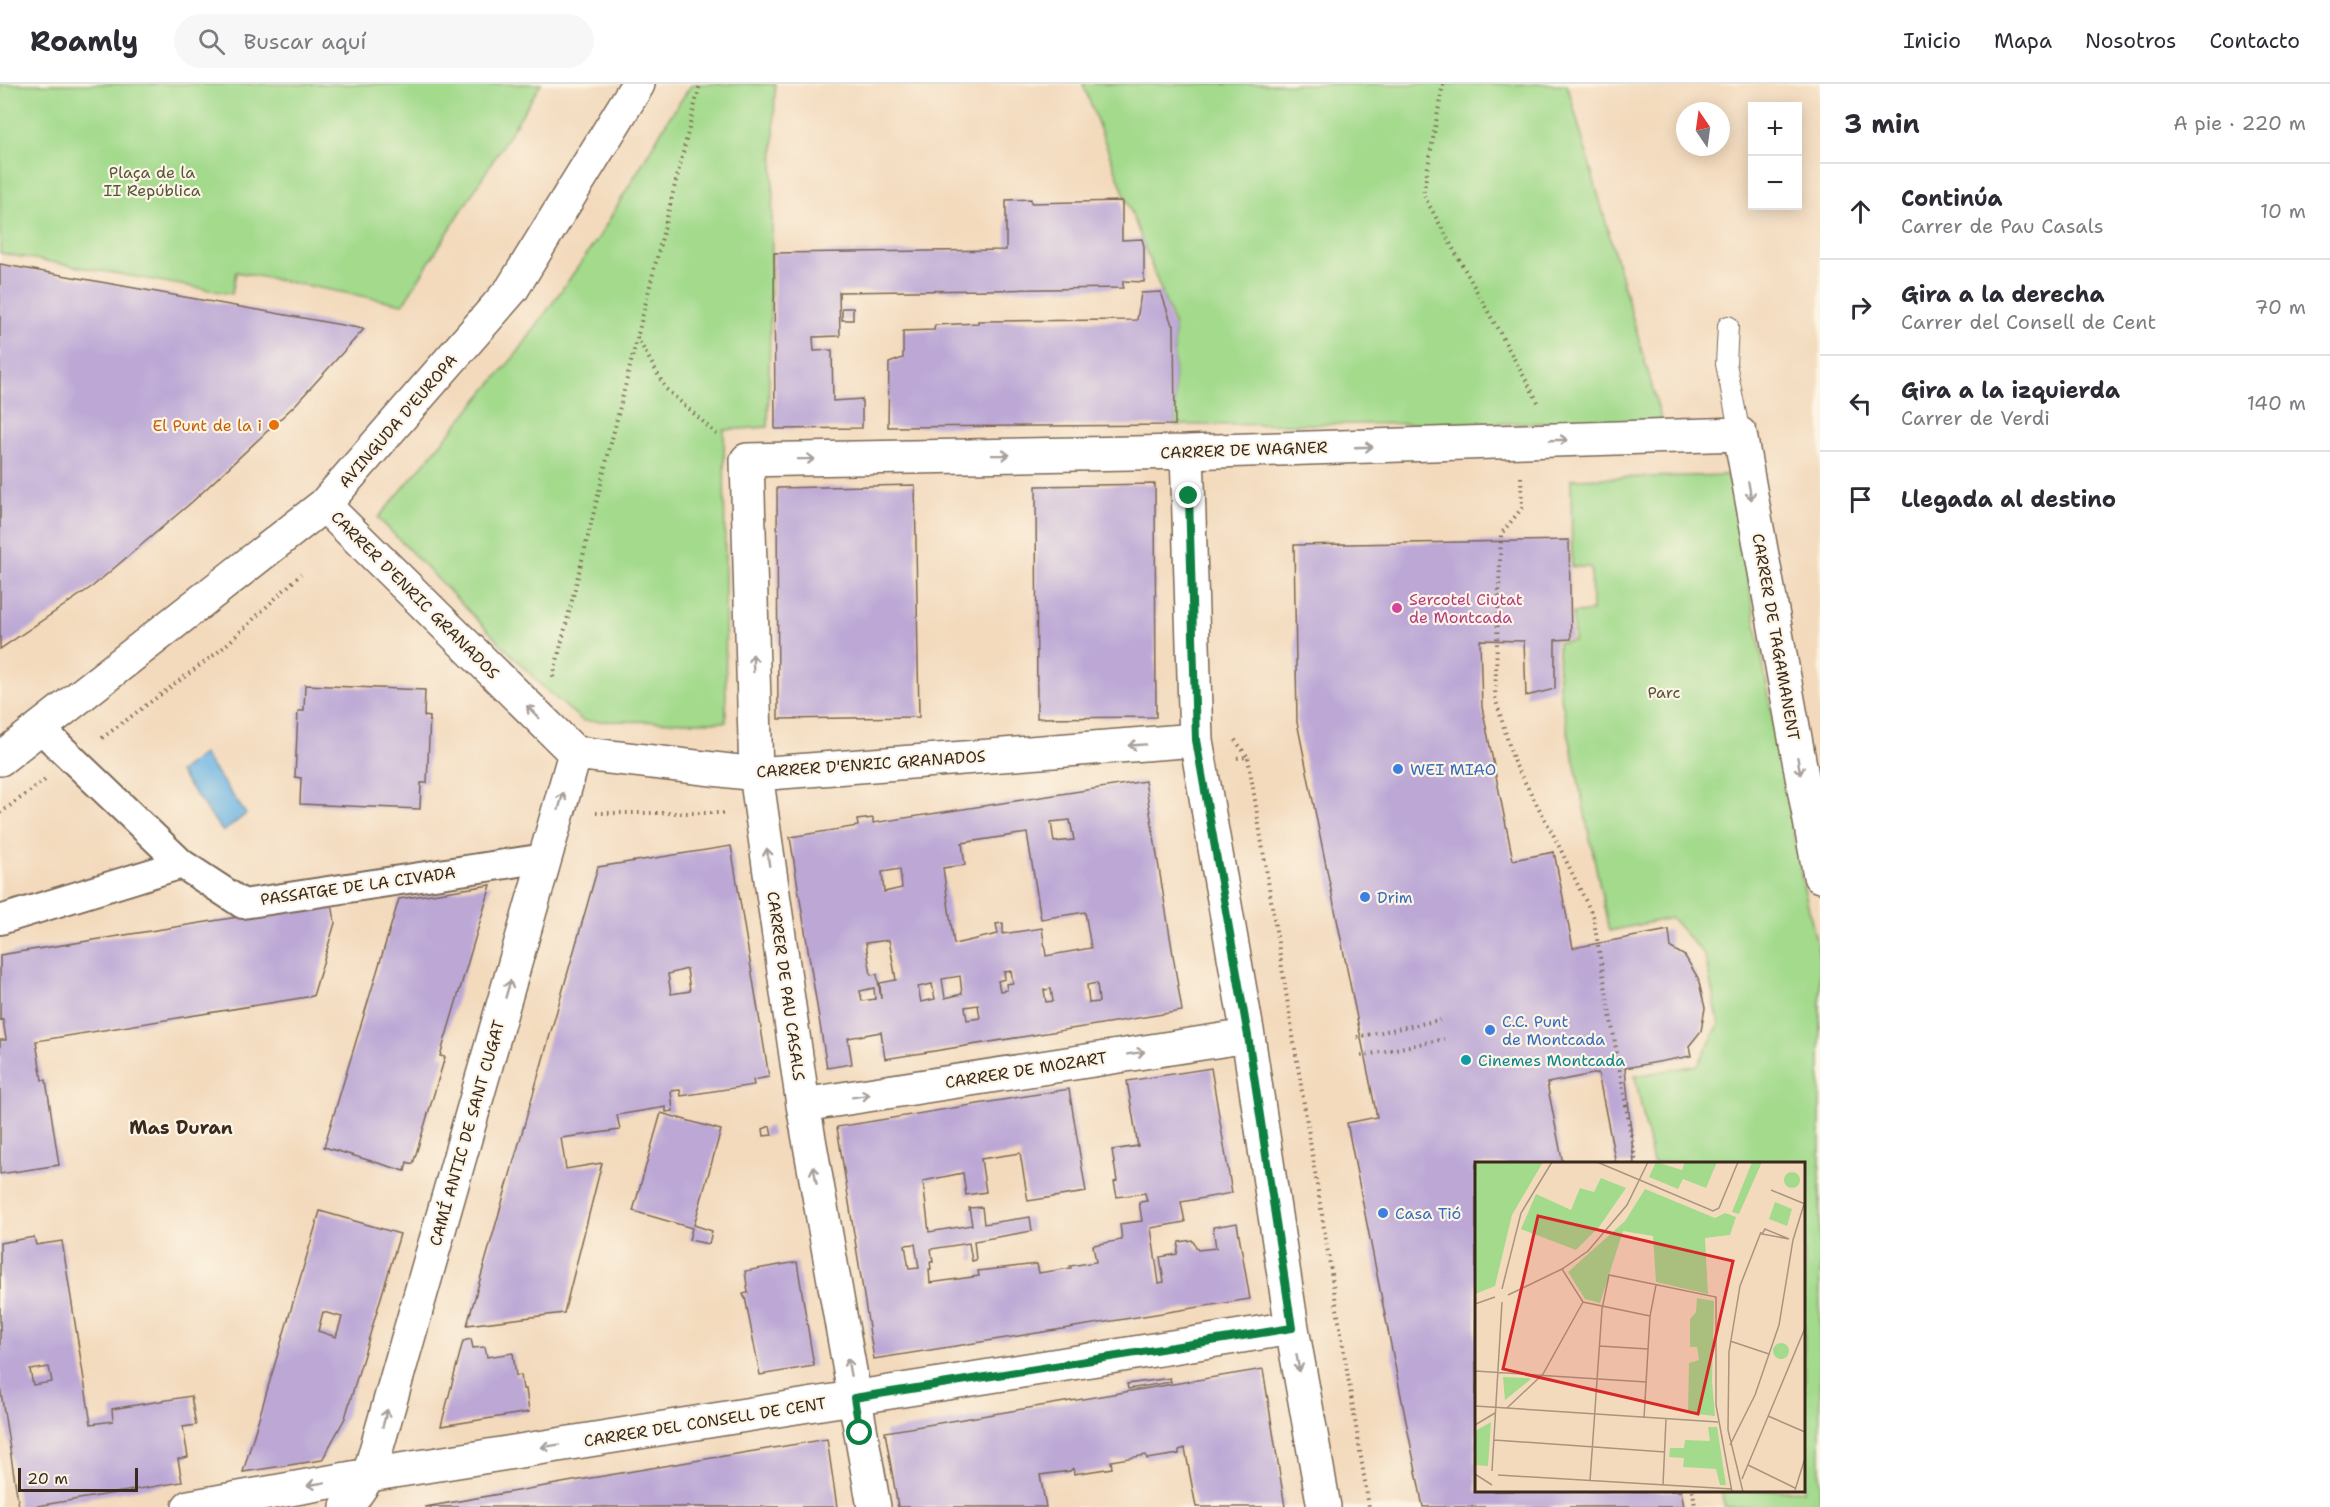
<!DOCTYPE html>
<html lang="es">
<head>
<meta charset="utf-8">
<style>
  :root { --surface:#fff; --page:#f7f7f7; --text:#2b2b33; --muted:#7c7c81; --line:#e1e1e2 }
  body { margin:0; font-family:"Shantell Sans",sans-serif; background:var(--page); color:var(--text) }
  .controls { position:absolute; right:18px; top:18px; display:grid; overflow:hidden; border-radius:0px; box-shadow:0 3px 15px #0003 }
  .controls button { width:54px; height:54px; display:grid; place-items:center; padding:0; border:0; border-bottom:2px solid var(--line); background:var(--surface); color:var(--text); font:30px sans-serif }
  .compass { position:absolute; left:1676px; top:18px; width:54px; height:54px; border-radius:50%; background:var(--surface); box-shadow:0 3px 15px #0003; rotate:347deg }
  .scale { position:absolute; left:18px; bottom:15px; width:120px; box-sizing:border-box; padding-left:6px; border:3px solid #3b2a1e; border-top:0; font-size:16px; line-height:21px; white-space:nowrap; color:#3b2a1e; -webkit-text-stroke:4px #fcf5e5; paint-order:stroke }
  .stop { position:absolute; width:18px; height:18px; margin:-14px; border:4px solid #0b8043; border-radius:50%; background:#fff }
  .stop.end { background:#0b8043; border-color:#fff; box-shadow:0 2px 6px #0008 }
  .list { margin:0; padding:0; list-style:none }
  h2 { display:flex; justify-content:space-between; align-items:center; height:78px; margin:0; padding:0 24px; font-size:26px }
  h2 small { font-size:20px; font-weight:400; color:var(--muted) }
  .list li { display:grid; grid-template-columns:39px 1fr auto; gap:18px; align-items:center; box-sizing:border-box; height:96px; padding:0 24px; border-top:2px solid var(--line) }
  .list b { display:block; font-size:22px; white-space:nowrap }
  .list p { margin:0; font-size:20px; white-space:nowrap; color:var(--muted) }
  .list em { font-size:20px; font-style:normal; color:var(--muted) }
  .icon { flex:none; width:33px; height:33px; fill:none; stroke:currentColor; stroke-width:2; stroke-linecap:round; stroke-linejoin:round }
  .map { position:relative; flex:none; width:1820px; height:1423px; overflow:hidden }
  header { display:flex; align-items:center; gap:36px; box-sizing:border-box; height:84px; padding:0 30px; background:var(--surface); border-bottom:2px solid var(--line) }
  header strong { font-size:28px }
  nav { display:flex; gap:33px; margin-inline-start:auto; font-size:21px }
  .search { width:420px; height:54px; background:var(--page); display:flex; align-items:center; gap:15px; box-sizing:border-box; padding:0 21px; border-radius:33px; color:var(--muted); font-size:22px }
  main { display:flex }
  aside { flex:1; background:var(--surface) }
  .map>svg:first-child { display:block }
  .green { fill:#a3da8c; stroke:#6f8255; stroke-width:1.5 }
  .water { fill:#6ab3e2; stroke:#526e80; stroke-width:1.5 }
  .building { fill:#bca7d5; fill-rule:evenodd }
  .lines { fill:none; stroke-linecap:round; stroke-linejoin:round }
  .service-casing { stroke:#7b6856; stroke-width:22 }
  .pedestrian-casing { stroke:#7b6856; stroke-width:32 }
  .minor-casing { stroke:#7b6856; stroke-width:36 }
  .path { stroke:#7b6856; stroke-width:4; stroke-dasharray:1.5 4.5; stroke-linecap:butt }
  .service { stroke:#fff; stroke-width:20 }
  .pedestrian { stroke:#fff; stroke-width:28 }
  .minor { stroke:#fff; stroke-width:33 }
  .oneway { stroke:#a79f9a }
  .route { stroke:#0b8043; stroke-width:8 }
  .food-dot { fill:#e8710a; stroke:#fcf5e5; stroke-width:2 }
  .hotel-dot { fill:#d1479c; stroke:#fcf5e5; stroke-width:2 }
  .shop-dot { fill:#3f7fe0; stroke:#fcf5e5; stroke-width:2 }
  .culture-dot { fill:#0f9aa8; stroke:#fcf5e5; stroke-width:2 }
  .labels { text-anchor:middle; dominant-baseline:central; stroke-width:4.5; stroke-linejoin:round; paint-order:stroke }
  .park-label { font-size:16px; fill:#55563a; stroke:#fcf5e5 }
  .street-label { font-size:16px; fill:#3b2a1e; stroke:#fcf5e5 }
  .food-label { font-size:16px; fill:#c56008; stroke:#fcf5e5; text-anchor:end }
  .hotel-label { font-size:16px; fill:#b23c85; stroke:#fcf5e5; text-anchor:start }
  .shop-label { font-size:16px; fill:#366cbe; stroke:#fcf5e5; text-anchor:start }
  .culture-label { font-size:16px; fill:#0d838f; stroke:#fcf5e5; text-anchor:start }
  .neighbourhood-label { font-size:18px; font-weight:bold; fill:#3b2a1e; stroke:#fcf5e5 }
  .inset-road { fill:none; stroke:#a9947d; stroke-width:1.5 }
  .view { fill:#d62828; fill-opacity:0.15; stroke:#d62828; stroke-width:3 }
  .inset-edge { fill:none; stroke:#3b2a1e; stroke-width:3 }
</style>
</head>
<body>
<header>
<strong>Roamly</strong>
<div class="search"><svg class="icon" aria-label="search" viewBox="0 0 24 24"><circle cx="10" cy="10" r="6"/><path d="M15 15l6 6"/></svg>Buscar aquí</div>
<nav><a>Inicio</a><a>Mapa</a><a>Nosotros</a><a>Contacto</a></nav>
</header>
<main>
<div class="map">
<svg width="1820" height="1423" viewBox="0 0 1820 1423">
  <rect width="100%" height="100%" fill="#fcf5e5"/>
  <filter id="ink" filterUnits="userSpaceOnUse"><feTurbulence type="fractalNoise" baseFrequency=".0167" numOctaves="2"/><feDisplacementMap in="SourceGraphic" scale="12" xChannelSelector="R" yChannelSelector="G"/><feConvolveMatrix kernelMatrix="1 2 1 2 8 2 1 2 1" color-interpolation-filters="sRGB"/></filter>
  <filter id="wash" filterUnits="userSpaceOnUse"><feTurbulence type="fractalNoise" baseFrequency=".008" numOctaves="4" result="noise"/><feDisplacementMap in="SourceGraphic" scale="24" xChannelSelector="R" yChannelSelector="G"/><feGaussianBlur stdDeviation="1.35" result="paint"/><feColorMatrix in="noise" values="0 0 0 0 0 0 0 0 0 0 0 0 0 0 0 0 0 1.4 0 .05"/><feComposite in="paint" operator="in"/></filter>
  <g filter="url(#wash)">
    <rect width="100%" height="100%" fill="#f3dabd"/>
    <!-- green -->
    <path class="green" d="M 0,0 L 541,0 L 403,220 L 236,188 L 232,210 L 0,169 Z
      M 692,0 L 775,0 L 768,343 L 724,346 L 726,638 L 583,637 L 545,605 L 378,434 L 518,268 L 599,153 L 669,34 Z
      M 1083,0 L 1567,0 L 1662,338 L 1175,341 L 1174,241 Z
      M 1729,391 L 1802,796 L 1820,873 L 1820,1423 L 1725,1423 L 1721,1407 L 1804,1406 L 1804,1080 L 1653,1079 L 1635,992 L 1698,981 L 1719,940 L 1705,872 L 1671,834 L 1609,847 L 1559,603 L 1558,558 L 1574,557 L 1573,529 L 1592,528 L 1591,483 L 1572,483 L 1571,395 Z"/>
    <!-- water -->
    <path class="water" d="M 203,670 L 246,730 L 223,748 L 179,688 Z"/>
    <g id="blocks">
      <!-- building -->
      <path class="building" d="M 1031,115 L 1031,119 L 1122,117 L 1122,156 L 1142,155 L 1144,162 L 1144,198 L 1123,197 L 1123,204 L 839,208 L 840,252 L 813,253 L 814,267 L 832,266 L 833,317 L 862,315 L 862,344 L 775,345 L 774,169 L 1006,166 L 1006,116 Z
        M 0,180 L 364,245 L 296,320 L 192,418 L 93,502 L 0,565 Z
        M 1161,208 L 1172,241 L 1174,241 L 1175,341 L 888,343 L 889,279 L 903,274 L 903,247 L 934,246 L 935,241 L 978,239 L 978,237 L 1137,236 L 1141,209 Z
        M 842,224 L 853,224 L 853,236 L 842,236 Z
        M 1155,400 L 1156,633 L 1037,634 L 1036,402 Z
        M 915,401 L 919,633 L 778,635 L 777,404 Z
        M 1569,456 L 1571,555 L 1555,556 L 1555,605 L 1526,612 L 1524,557 L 1480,556 L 1482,623 L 1513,776 L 1554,768 L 1573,864 L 1669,846 L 1671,864 L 1685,872 L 1698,894 L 1705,924 L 1701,947 L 1689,962 L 1691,972 L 1625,984 L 1634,1080 L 1616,1080 L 1598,989 L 1547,999 L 1563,1080 L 1476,1080 L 1476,1407 L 1681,1407 L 1684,1423 L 1423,1423 L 1347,1039 L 1377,1033 L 1297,638 L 1294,461 Z
        M 305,601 L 425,606 L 424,632 L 430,633 L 427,699 L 421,699 L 420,725 L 300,720 L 301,694 L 295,693 L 298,627 L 304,627 Z
        M 1145,697 L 1182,927 L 885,975 L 881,948 L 848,954 L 852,980 L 827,984 L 790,753 L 858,742 L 857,736 L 873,734 L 873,739 ZM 1070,736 L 1074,756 L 1054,758 L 1051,738 ZM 1027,749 L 1041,835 L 1085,828 L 1091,864 L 1046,872 L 1042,844 L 1003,850 L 1003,839 L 996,840 L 998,850 L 954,860 L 943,784 L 965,781 L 962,759 ZM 900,785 L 902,804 L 884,808 L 882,788 ZM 889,856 L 896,896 L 880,899 L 881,915 L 877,890 L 871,891 L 866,859 ZM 1011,887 L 1013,899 L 1006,900 L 1007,906 L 1000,907 L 998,897 L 1005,895 L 1004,888 ZM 960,892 L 962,910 L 945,914 L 942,895 ZM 1097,899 L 1099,918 L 1089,919 L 1087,901 ZM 932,900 L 935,915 L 921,918 L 918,903 ZM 874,904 L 875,915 L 862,917 L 860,907 ZM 1051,905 L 1053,917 L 1046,918 L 1044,906 ZM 978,921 L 980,934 L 967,936 L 965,923 Z
        M 731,762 L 769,993 L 753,996 L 754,1001 L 681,1012 L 680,1006 L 671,1007 L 673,1027 L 666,1028 L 666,1023 L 617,1031 L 620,1046 L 561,1054 L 566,1085 L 602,1079 L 564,1229 L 467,1241 L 598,783 ZM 687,885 L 690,907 L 671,910 L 668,890 Z
        M 491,801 L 440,972 L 445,973 L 413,1080 L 407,1078 L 405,1087 L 324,1063 L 399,815 Z
        M 332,818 L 335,839 L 313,912 L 36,957 L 42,996 L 46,996 L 59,1081 L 0,1090 L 0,956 L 6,956 L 3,935 L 0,936 L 0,871 Z
        M 1211,984 L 1232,1109 L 1181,1118 L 1185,1138 L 1151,1144 L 1159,1199 L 1164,1198 L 1160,1173 L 1177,1170 L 1179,1158 L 1192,1156 L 1198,1166 L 1216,1164 L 1213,1143 L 1237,1139 L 1250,1215 L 874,1275 L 837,1043 L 1069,1005 L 1086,1108 L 1028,1117 L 1020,1069 L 981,1075 L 986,1108 L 966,1111 L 963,1089 L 923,1097 L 929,1148 L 972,1141 L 969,1124 L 982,1123 L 984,1140 L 1030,1133 L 1032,1147 L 974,1157 L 976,1176 L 972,1177 L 969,1159 L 931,1165 L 933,1178 L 930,1178 L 931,1185 L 929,1185 L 930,1199 L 979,1192 L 978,1187 L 1037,1180 L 1039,1189 L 1071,1184 L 1070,1182 L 1096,1178 L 1093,1161 L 1122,1156 L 1120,1140 L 1142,1137 L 1139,1118 L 1147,1117 L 1145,1109 L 1117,1113 L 1114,1098 L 1117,1097 L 1112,1066 L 1138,1062 L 1127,997 ZM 915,1160 L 919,1184 L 909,1185 L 905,1161 Z
        M 661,1029 L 721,1046 L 694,1141 L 712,1147 L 709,1160 L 689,1156 L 692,1144 L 633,1127 Z
        M 770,1042 L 772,1051 L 764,1052 L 763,1045 Z
        M 320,1127 L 400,1150 L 345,1334 L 322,1376 L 243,1388 ZM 323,1228 L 342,1233 L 336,1253 L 318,1247 Z
        M 34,1153 L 36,1161 L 62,1157 L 91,1340 L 113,1337 L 112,1325 L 191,1312 L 196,1341 L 183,1343 L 188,1373 L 178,1375 L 182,1398 L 31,1423 L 19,1423 L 0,1302 L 0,1159 ZM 49,1283 L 52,1298 L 33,1301 L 30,1286 Z
        M 797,1178 L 814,1282 L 760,1291 L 745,1213 L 744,1213 L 743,1210 L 748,1209 L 745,1187 Z
        M 471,1255 L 473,1264 L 485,1263 L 487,1273 L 513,1269 L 516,1292 L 521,1291 L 523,1305 L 526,1305 L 529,1328 L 441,1342 L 463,1257 Z
        M 1263,1285 L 1285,1423 L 1196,1423 L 1185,1364 L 1179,1366 L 1179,1370 L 1147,1375 L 1146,1371 L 1111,1377 L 1112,1384 L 1074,1390 L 1073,1384 L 1070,1387 L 1040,1391 L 1046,1423 L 898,1423 L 885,1348 Z
        M 1170,1294 L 1171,1298 L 1128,1305 L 1127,1300 Z
        M 827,1355 L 837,1423 L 425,1423 L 579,1396 Z"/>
    </g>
  </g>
  <g filter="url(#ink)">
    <use href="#blocks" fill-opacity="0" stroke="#7b6856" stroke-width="1.5"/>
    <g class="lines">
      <!-- service casing -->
      <g class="service-casing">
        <path id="service" d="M 1728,242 L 1726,280 L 1740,350"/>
      </g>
      <!-- pedestrian casing -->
      <g class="pedestrian-casing">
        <path id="pedestrian" d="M 40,644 L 182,780 L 243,820 L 545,774
          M 0,836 L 182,780"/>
      </g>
      <!-- minor casing -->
      <g class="minor-casing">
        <path id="minor" d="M 1187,368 L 1196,656 L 1248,952 L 1292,1244 L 1324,1423
          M 324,421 L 575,669 L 756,690 L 1196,656
          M 0,675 L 324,421 L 512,205 L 638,0
          M 803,1021 L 1248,952
          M 189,1423 L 369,1391 L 1292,1244
          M 347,1423 L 369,1391 L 575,669
          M 874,1423 L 803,1021 L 756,690 L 747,376 L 1187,368 L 1740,350 L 1820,792"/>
      </g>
      <!-- path -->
      <path class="path" d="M 1443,0 L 1423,110 L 1538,318
        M 637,253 L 666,305 L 719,352
        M 1521,393 L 1522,424 L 1501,450 L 1495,613 L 1514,678 L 1555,754 L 1593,832 L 1636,1080
        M 553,593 L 700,0
        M 102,654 L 222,565 L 301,490
        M 1235,656 L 1248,673
        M 1237,674 L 1248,673 L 1369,1423
        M 0,729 L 45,696
        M 596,729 L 723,729
        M 1357,953 L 1440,936
        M 1361,972 L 1444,955
        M 1693,1406 L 1695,1423"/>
      <!-- service -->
      <use href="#service" class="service"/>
      <!-- pedestrian -->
      <use href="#pedestrian" class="pedestrian"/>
      <!-- minor -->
      <use href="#minor" class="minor"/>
    </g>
    <!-- one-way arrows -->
    <defs><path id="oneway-shaft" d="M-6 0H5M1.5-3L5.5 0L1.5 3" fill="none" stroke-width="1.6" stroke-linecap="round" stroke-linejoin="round" transform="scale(1.5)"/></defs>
    <g class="oneway">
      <use href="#oneway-shaft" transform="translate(1559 356) rotate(-2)"/>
      <use href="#oneway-shaft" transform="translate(1364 363) rotate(-2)"/>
      <use href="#oneway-shaft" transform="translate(1001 371) rotate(-1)"/>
      <use href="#oneway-shaft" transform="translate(806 375) rotate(-1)"/>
      <use href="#oneway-shaft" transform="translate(1750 407) rotate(80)"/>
      <use href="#oneway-shaft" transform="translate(753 579) rotate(-92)"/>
      <use href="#oneway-shaft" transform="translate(533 628) rotate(-135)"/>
      <use href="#oneway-shaft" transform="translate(1137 661) rotate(176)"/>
      <use href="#oneway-shaft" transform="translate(1799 682) rotate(80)"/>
      <use href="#oneway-shaft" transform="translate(561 717) rotate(-74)"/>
      <use href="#oneway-shaft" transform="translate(768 773) rotate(-98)"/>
      <use href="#oneway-shaft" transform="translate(508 905) rotate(-74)"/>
      <use href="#oneway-shaft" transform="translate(1136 969) rotate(-9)"/>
      <use href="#oneway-shaft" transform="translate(861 1012) rotate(-9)"/>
      <use href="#oneway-shaft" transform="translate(815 1091) rotate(-100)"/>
      <use href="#oneway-shaft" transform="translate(1298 1279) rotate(80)"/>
      <use href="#oneway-shaft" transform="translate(849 1283) rotate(-100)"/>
      <use href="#oneway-shaft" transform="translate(385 1334) rotate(-74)"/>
      <use href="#oneway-shaft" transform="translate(550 1362) rotate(171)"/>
      <use href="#oneway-shaft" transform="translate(316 1400) rotate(170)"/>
    </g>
  </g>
  <g class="lines" filter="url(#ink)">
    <!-- route -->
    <path class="route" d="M 860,1349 L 854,1314 L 1292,1244 L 1248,952 L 1196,656 L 1189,412"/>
  </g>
  <!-- markers -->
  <circle class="food-dot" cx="274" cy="341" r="6"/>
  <circle class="hotel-dot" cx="1397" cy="524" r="6"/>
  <g class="shop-dot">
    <circle cx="1398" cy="685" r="6"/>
    <circle cx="1365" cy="813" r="6"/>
    <circle cx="1490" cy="946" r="6"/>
    <circle cx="1383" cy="1129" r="6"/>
  </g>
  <circle class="culture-dot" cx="1466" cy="976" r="6"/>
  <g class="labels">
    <!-- park labels -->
    <g class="park-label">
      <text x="152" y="88">Plaça de la<tspan x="152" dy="18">II República</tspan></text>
      <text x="1664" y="608">Parc</text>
    </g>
    <!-- street labels -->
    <g class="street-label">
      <text transform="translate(398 337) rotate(-49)">AVINGUDA D'EUROPA</text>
      <text transform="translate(1244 366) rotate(-2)">CARRER DE WAGNER</text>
      <text transform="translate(415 511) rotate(45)">CARRER D'ENRIC GRANADOS</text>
      <text transform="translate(1776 553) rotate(80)">CARRER DE TAGAMANENT</text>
      <text transform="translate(871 680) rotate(-4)">CARRER D'ENRIC GRANADOS</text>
      <text transform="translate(358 802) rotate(-8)">PASSATGE DE LA CIVADA</text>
      <text transform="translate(786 902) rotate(82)">CARRER DE PAU CASALS</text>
      <text transform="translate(1026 986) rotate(-9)">CARRER DE MOZART</text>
      <text transform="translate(467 1049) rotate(-74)">CAMÍ ANTIC DE SANT CUGAT</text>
      <text transform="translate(705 1338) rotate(-9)">CARRER DEL CONSELL DE CENT</text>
    </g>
    <!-- food labels -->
    <g class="food-label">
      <text x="262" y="341">El Punt de la i</text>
    </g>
    <!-- hotel labels -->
    <g class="hotel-label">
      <text x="1409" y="515">Sercotel Ciutat<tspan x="1409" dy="18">de Montcada</tspan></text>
    </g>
    <!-- shop labels -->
    <g class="shop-label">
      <text x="1410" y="685">WEI MIAO</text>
      <text x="1377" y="813">Drim</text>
      <text x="1502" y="937">C.C. Punt<tspan x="1502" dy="18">de Montcada</tspan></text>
      <text x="1395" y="1129">Casa Tió</text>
    </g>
    <!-- culture labels -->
    <g class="culture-label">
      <text x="1478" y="976">Cinemes Montcada</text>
    </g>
    <!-- neighbourhood labels -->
    <g class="neighbourhood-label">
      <text x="181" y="1044">Mas Duran</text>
    </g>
  </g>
  <!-- overview -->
  <g transform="translate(1475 1078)">
    <rect width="330" height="330" fill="#f3dabd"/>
    <path d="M 0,0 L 68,0 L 37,53 L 20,124 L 0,132 ZM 181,0 L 207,8 L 210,0 L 242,0 L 231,26 L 208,17 L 203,27 L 174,15 ZM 277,0 L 287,0 L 264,52 L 257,50 ZM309 18a8 8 0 1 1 16 0a8 8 0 1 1-16 0ZM 126,16 L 151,26 L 124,65 L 101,88 L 46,67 L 61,32 L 96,48 L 105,26 L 119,30 ZM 170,27 L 240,56 L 250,51 L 261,55 L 255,73 L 230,76 L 233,132 L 181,120 L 178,74 L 148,69 L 125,141 L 110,137 L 93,110 L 150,59 ZM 300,40 L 317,47 L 312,64 L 294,57 ZM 222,136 L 239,139 L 237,219 L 240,254 L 213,251 L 214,201 L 224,198 L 222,185 L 215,185 L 215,157 L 221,150 ZM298 189a8 8 0 1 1 16 0a8 8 0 1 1-16 0ZM 28,215 L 53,216 L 56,217 L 30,238 ZM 16,260 L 13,304 L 0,303 L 0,269 ZM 233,265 L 242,265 L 251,323 L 245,323 L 241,307 L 208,305 L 209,296 L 194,295 L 195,286 L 209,286 L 210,278 L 235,279 Z" fill="#a3da8c"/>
    <path class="inset-road" d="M 122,0 L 238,49 L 244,46 L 263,0M 296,28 L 330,42M 290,67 L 314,77 L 287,72 ZM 87,107 L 108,140 L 175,154M 27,127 L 46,51 L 77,0M 33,133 L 87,107 L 113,89 L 152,43 L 173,0M 0,142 L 20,135M 255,179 L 294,192M 124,184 L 173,187M 0,209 L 171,220M 0,244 L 243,260M 32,246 L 68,212 L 108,140M 293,254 L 330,270M 169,256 L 175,154 L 181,123M 0,263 L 20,251M 19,278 L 190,290M 255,283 L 280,233 L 304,163 L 318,78 L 330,39M 273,303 L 320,326M 17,309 L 27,140M 0,312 L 17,323M 23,313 L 257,327M 267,317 L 330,166M 115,319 L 127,147 L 134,113 L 241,135 L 241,243 L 257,330M 188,323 L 191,257M 320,328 L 330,296M 268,330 L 253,268 L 254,190 L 265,124 L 286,70"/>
    <path class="view" d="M 63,54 L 258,99 L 223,252 L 28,207 Z"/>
    <rect width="330" height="330" class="inset-edge"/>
  </g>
</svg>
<div class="controls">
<button>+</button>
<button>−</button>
</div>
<svg class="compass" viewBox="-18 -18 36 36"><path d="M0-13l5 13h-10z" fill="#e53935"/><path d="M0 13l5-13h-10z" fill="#7c7c81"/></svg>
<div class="scale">20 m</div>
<div class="stop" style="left:860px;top:1349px"></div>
<div class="stop end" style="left:1189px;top:412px"></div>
</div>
<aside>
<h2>3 min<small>A pie · 220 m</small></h2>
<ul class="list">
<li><svg class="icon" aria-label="ahead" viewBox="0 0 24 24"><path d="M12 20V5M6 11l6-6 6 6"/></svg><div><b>Continúa</b><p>Carrer de Pau Casals</p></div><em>10 m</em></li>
<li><svg class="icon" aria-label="right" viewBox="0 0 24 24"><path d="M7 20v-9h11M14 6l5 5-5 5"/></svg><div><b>Gira a la derecha</b><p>Carrer del Consell de Cent</p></div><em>70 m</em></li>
<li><svg class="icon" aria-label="left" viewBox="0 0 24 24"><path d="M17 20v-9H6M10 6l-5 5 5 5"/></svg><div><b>Gira a la izquierda</b><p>Carrer de Verdi</p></div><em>140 m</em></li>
<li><svg class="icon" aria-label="arrive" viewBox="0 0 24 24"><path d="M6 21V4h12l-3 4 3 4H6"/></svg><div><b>Llegada al destino</b></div></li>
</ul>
</aside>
</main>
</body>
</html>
